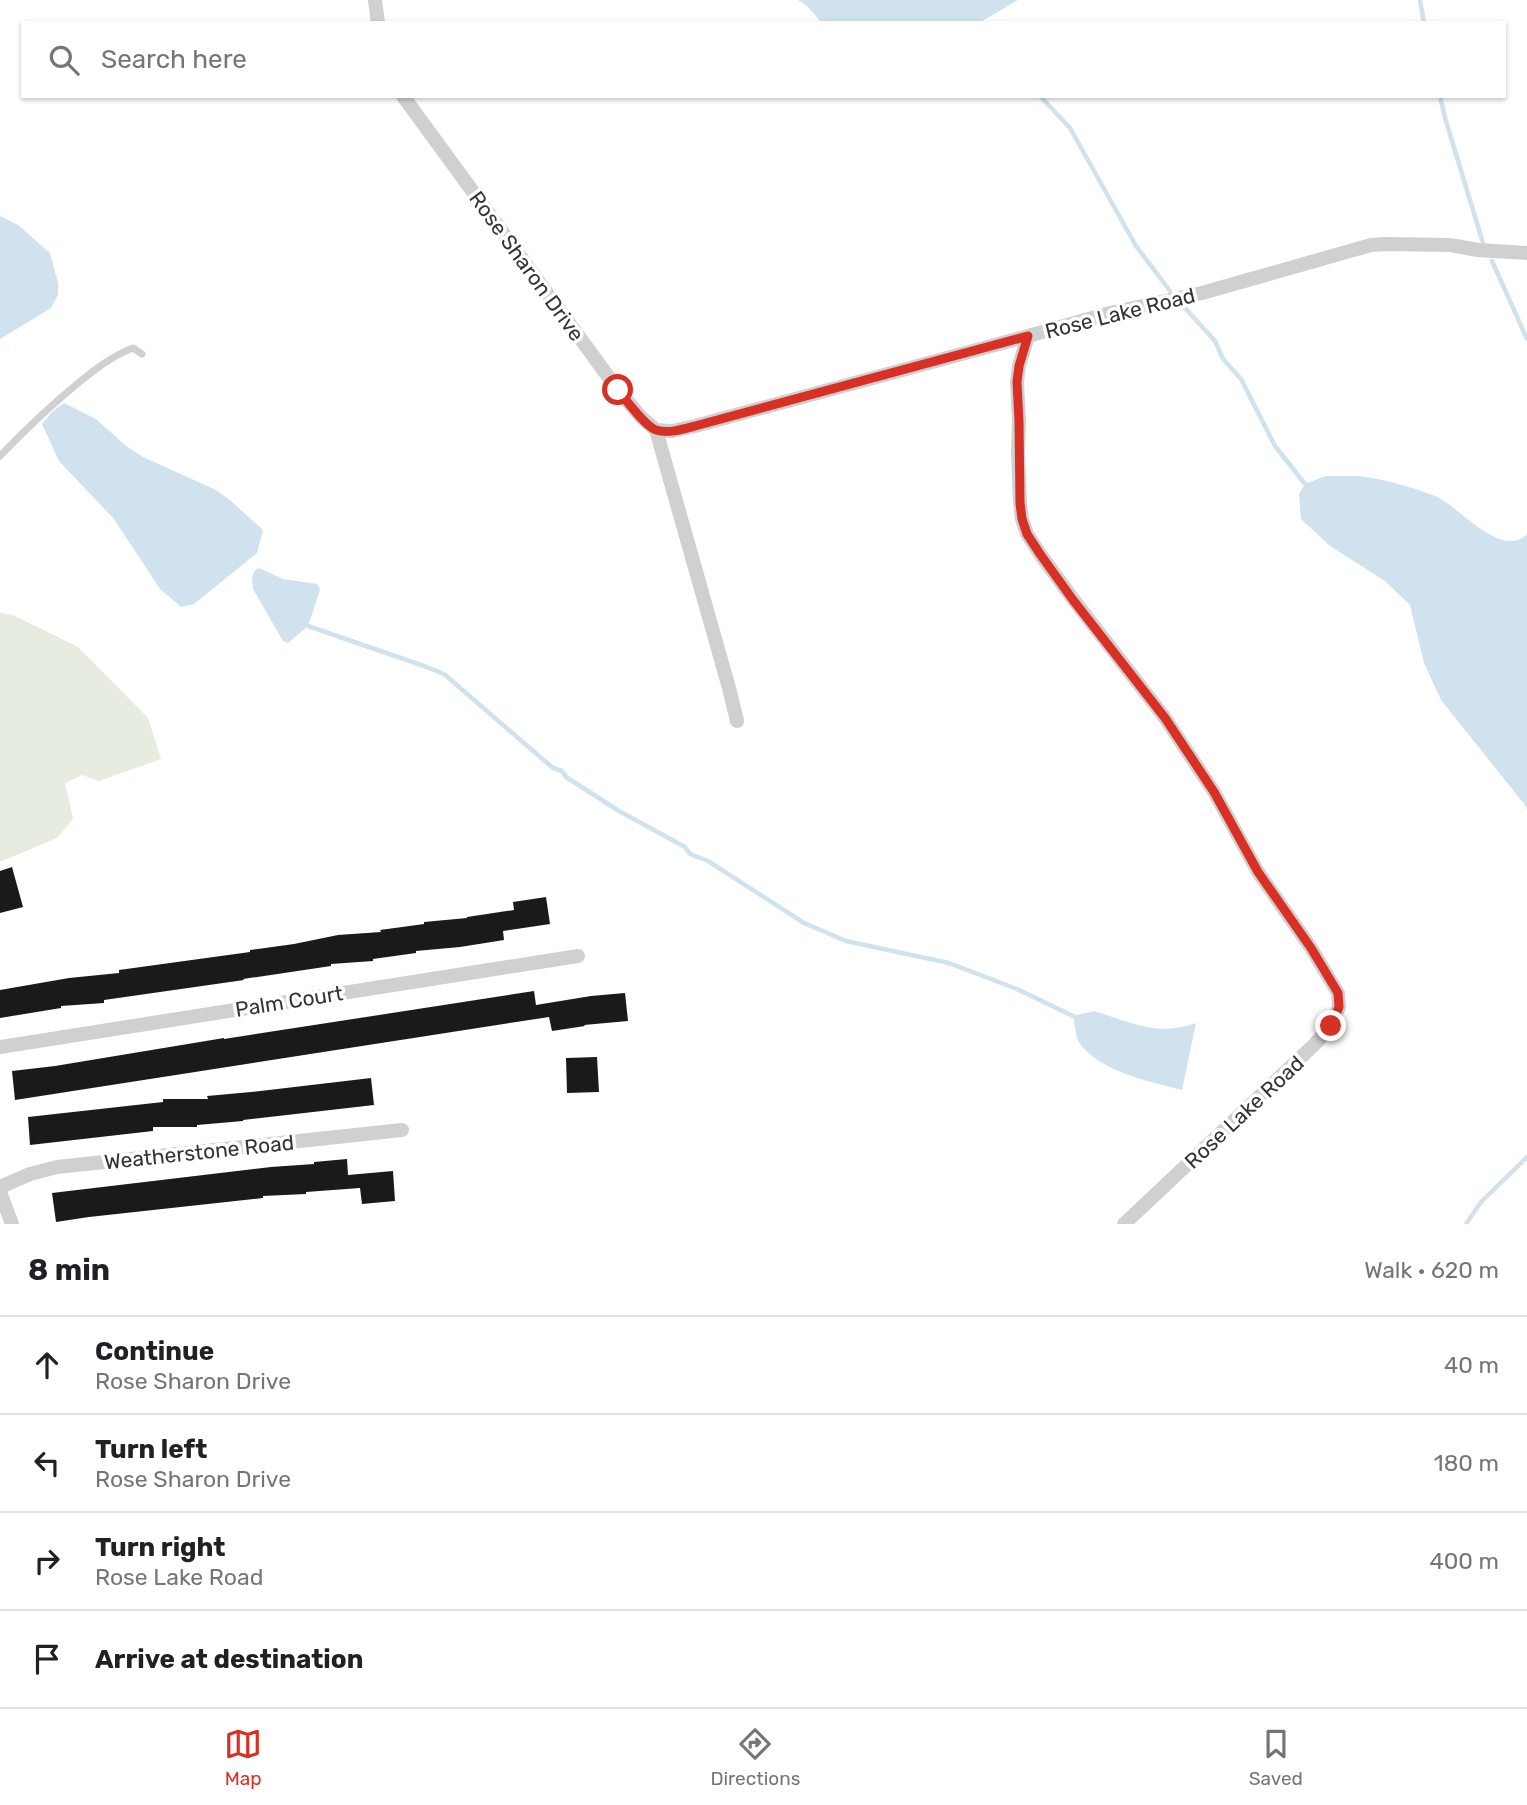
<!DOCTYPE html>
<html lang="en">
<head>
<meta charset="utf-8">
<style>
  :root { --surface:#fff; --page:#f6f6f6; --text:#202124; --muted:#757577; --line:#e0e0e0; --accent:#d93025 }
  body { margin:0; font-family:Rubik,sans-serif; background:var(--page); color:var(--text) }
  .stop { position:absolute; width:21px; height:21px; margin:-16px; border:5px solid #d93025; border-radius:50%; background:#fff }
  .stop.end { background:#d93025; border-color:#fff; box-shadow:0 2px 7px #0008 }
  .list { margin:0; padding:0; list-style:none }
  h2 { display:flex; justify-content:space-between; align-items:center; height:91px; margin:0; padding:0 28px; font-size:30px }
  h2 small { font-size:23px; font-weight:400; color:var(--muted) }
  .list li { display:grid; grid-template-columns:46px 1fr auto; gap:21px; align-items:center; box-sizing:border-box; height:98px; padding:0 28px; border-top:2px solid var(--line) }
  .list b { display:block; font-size:26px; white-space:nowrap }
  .list p { margin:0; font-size:23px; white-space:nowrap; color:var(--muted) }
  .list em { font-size:23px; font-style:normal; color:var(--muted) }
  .icon { flex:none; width:38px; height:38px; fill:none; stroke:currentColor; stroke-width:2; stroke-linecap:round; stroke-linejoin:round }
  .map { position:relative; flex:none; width:1527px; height:1224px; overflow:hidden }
  .search { position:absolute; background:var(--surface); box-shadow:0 2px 5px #0004; left:21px; right:21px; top:21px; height:77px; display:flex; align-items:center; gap:18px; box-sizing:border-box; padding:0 24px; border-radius:0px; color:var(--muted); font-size:26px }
  .sheet { height:483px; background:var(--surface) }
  nav { display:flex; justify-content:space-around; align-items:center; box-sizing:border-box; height:98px; border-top:2px solid var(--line); background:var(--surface); font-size:19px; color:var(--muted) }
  nav a { display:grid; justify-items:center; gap:4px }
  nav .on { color:var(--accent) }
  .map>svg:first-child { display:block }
  .green { fill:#e6ecdf }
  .water { fill:#cfe2ee }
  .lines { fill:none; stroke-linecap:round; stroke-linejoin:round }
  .stream { stroke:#cfe2ee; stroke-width:4.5 }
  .building { fill:#1a1a1a }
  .lane { stroke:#d0d0d0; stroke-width:7 }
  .street { stroke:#d0d0d0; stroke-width:14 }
  .route { stroke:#d93025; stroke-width:9 }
  .labels { text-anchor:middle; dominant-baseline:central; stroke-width:7; stroke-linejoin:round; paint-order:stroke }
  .street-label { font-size:21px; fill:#333; stroke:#fff }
</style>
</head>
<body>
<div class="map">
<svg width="1527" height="1224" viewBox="0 0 1527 1224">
  <rect width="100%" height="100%" fill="#fff"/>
  <!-- green -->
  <path class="green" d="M 0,613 L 13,615 L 78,647 L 148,718 L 161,759 L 99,781 L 82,775 L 65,783 L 73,819 L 57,838 L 0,862 Z"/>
  <!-- water -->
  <path class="water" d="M 798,0 L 1018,0 L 979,23 L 822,23 L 807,6 Z
    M 0,216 L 18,225 L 50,253 L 58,283 L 58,295 L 51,308 L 0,339 Z
    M 64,403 L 96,419 L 126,446 L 143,457 L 216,490 L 231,501 L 263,530 L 257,553 L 194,604 L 181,607 L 160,589 L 114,519 L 59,461 L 42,424 L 53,411 Z
    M 1325,476 C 1335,476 1346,476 1357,476 C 1381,478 1412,487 1435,496 C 1459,506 1501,560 1527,534 L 1527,810 L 1525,805 L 1441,700 L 1424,663 L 1410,605 L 1385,581 L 1330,546 L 1301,519 L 1299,494 L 1305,484 Z
    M 259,568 L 283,579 L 317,584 L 320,590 L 308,626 L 288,643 L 283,641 L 253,589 L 252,578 L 254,571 Z
    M 1094,1011 C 1130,1022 1158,1037 1196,1023 L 1182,1090 C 1151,1082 1097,1071 1079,1042 C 1075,1036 1075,1024 1073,1016 Z"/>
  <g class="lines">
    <!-- stream -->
    <path class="stream" d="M 1420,0 L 1424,23
      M 1040,96 L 1070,128 L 1136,246 L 1170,291
      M 1440,96 L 1445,118 L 1483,243
      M 1492,261 L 1527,339
      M 1185,308 L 1215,341 L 1223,359 L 1241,379 L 1275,446 L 1305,484
      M 308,626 L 424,666 L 444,674 L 553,768 L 562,771 L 566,777 L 619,811 L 685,847 L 690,854 L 708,861 L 804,923 L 846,941 L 949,963 L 1017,989 L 1073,1016
      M 1466,1224 L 1481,1202 L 1527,1157"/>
  </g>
  <!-- building -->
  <path class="building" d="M 12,867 L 23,907 L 0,913 L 0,871 Z
    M 546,897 L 550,924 L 503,931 L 504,940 L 460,947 L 416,951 L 416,953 L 373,959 L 373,961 L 331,964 L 331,966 L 243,979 L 244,980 L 104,1000 L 104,1003 L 61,1006 L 61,1008 L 0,1018 L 0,990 L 69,978 L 119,973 L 119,970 L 250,952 L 250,950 L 294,944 L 338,935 L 381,932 L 380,930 L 424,924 L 424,922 L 467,918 L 467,917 L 514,910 L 513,902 Z
    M 534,991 L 536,1005 L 591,996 L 625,993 L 628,1021 L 584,1025 L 585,1026 L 552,1031 L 549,1017 L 15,1100 L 12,1071 L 55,1066 L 224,1038 L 224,1039 Z
    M 597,1057 L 599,1092 L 567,1093 L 566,1058 Z
    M 371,1078 L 374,1105 L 243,1120 L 243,1121 L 197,1125 L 197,1127 L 153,1127 L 153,1131 L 30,1145 L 28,1117 L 163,1102 L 163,1099 L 208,1099 L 207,1096 L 251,1092 Z
    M 347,1159 L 348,1175 L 393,1171 L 395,1201 L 362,1204 L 360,1188 L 306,1192 L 306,1194 L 263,1196 L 263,1198 L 89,1217 L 56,1222 L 52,1193 L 271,1167 L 314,1164 L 314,1162 Z"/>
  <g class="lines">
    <!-- lane -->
    <path class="lane" d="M 0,456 C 25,430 49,407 77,384 C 94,370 112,356 133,348 L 142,354"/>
    <!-- street -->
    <path class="street" d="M 375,0 L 378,23
      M 403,96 L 618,390 L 641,417 L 656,430 L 729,688 L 737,721
      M 656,430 L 672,431 L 695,426 L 1028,336
      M 0,1047 L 578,956
      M 0,1187 L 30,1174 L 57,1167 L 402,1130
      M 0,1192 L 12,1224
      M 1124,1224 L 1315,1044 L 1331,1026 L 1339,1007 L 1338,993 L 1311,948 L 1258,872 L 1214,792 L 1165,718 L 1073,599 L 1040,554 L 1027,534 L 1022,519 L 1020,503 L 1018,452 L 1019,422 L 1017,382 L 1019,366 L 1028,336 L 1110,313 L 1202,293 L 1371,245 L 1386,244 L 1450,245 L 1478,250 L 1527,253"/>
  </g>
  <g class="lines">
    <!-- route -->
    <path class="route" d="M 618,390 C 626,400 645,426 656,430 C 668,434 684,429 695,426 L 1028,336 L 1019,366 L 1017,382 L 1019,422 L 1020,503 L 1022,519 L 1027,534 L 1040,554 L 1073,600 L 1165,718 L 1214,792 L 1258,872 L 1311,948 L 1338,993 L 1339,1007 L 1331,1026"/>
  </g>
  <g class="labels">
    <!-- street labels -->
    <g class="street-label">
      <text transform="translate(527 266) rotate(54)">Rose Sharon Drive</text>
      <text transform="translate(1120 313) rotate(-14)">Rose Lake Road</text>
      <text transform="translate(289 1001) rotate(-9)">Palm Court</text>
      <text transform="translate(1244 1112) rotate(-43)">Rose Lake Road</text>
      <text transform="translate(199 1152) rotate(-6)">Weatherstone Road</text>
    </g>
  </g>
</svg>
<div class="stop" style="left:618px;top:390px"></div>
<div class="stop end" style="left:1331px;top:1026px"></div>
<div class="search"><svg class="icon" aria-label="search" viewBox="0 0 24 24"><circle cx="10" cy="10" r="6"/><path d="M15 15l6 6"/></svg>Search here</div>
</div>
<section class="sheet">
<h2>8 min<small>Walk · 620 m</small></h2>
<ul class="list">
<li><svg class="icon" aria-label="ahead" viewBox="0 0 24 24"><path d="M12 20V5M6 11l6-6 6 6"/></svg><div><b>Continue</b><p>Rose Sharon Drive</p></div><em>40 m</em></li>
<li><svg class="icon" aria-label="left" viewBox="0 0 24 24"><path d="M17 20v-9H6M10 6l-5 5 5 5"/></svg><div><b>Turn left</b><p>Rose Sharon Drive</p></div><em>180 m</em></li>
<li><svg class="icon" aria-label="right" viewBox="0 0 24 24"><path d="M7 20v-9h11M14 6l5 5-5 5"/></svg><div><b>Turn right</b><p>Rose Lake Road</p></div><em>400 m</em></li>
<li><svg class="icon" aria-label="arrive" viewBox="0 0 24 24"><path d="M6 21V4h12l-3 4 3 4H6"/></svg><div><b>Arrive at destination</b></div></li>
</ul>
</section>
<nav>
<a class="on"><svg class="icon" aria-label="map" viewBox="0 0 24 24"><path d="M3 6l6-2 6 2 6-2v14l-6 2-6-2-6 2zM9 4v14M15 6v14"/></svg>Map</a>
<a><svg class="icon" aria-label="directions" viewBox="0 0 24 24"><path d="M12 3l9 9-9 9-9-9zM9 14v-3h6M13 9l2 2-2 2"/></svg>Directions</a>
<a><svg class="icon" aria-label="saved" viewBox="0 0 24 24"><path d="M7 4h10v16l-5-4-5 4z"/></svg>Saved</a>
</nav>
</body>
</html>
